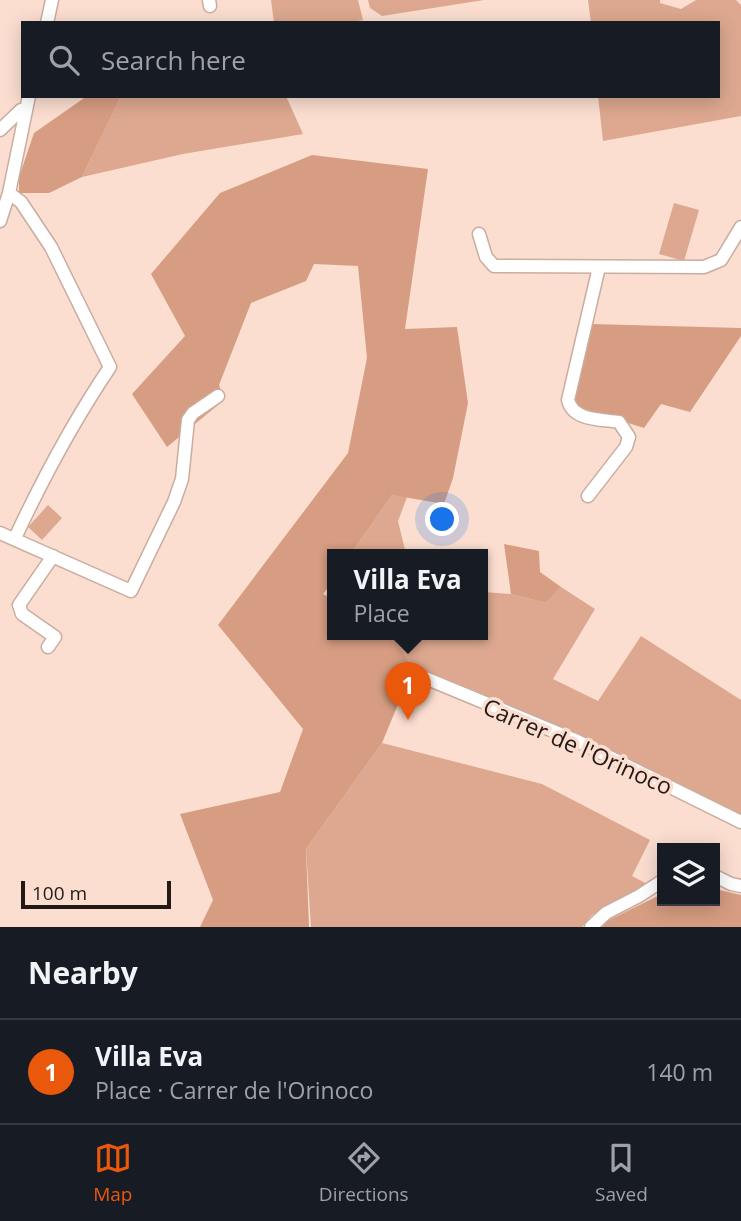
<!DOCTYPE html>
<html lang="en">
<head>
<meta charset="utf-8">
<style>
  :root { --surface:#171b24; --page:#20242c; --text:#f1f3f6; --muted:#9ea1a6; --line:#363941; --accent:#ea580c }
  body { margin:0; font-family:"Open Sans",sans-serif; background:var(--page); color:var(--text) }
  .controls { position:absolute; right:21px; bottom:21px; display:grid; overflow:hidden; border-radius:0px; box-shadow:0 4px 18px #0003 }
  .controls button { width:63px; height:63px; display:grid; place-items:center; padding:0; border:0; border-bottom:2px solid var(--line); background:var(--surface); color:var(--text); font:35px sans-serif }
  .scale { position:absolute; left:21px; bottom:18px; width:150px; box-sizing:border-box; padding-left:7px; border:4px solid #241a15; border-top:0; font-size:19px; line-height:24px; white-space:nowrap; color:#241a15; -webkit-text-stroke:5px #fbded0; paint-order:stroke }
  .you { position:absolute; left:443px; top:520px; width:24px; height:24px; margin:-18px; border:5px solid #fff; border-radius:50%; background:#1a73e8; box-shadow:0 0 0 10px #1a73e833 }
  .badge { display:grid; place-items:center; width:46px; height:46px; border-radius:50%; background:var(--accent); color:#fff; font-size:23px; font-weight:700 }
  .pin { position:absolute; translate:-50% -58px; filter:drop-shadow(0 2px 4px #0008) }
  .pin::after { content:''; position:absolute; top:37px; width:24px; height:21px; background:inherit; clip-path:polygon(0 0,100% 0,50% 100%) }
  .popup { position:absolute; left:327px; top:549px; width:161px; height:91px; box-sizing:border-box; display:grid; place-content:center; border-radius:0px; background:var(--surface); filter:drop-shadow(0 2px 5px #0005); font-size:23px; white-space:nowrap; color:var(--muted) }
  .popup b { font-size:26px; color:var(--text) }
  .popup::after { content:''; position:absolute; left:50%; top:100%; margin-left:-14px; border:14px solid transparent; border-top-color:var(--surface) }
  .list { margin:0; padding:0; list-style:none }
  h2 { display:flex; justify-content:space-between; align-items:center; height:91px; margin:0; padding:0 28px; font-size:30px }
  h2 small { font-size:23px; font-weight:400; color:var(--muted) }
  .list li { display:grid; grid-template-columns:46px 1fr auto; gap:21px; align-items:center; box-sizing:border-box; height:105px; padding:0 28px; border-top:2px solid var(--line) }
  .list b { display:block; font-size:26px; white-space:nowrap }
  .list p { margin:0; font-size:23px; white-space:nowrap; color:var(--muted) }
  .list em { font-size:23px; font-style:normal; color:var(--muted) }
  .icon { flex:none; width:38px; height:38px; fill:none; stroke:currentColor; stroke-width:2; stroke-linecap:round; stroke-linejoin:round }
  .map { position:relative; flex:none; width:741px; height:927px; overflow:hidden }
  .search { position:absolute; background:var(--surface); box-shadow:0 4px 18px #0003; left:21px; right:21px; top:21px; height:77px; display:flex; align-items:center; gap:18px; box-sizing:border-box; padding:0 24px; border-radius:0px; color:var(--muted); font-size:26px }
  .sheet { height:196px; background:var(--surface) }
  nav { display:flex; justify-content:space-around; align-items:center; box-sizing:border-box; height:98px; border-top:2px solid var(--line); background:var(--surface); font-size:19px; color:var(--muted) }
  nav a { display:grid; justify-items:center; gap:4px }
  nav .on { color:var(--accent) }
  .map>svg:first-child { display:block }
  .green { fill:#dda88f }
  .forest { fill:#d79d82 }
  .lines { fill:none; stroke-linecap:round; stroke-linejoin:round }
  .minor-casing { stroke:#c9ada0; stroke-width:15 }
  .minor { stroke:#fff; stroke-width:12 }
  .labels { text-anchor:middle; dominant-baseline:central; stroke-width:7; stroke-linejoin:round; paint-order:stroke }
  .street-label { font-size:23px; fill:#241a15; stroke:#fbded0 }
</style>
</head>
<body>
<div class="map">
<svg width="741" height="927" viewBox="0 0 741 927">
  <rect width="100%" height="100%" fill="#fbded0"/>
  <!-- green -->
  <path class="green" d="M 271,0 L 358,0 L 363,20 L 346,23 L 274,23 Z
    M 368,0 L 484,0 L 382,16 L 370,8 Z
    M 588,0 L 660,0 L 660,3 L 681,9 L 696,0 L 736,0 L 741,5 L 741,116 L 603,141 L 598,96 L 718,96 L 718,23 L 591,23 Z
    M 121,96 L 286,96 L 303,134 L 183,154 L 82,177 Z
    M 674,203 L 699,210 L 684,261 L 659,254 Z
    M 392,495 L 407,497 L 398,521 L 406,554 L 351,554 Z
    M 48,505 L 62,518 L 42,540 L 28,527 Z
    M 561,587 L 595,609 L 553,679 L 598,701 L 641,636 L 741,700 L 741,818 L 573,733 L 413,668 L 392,634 L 483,634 L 483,592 L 511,594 L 546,603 Z
    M 382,743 L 542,784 L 650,840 L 632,876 L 647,884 L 592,915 L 582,927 L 311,927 L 306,849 Z"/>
  <!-- forest -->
  <path class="forest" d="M 87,96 L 121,96 L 82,177 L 49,193 L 19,193 L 19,177 L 34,133 Z
    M 312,155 L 428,169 L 405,329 L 457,327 L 468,403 L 453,478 L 444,504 L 392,495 L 351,554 L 333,554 L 333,581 L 323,594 L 333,600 L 333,634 L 392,634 L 413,668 L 382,743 L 306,849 L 309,927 L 200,927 L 213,900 L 180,814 L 280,792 L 303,729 L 218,625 L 348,453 L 367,358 L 358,266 L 314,264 L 306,281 L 251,303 L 219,385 L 224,400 L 167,447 L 132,394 L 185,336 L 151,274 L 220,193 Z
    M 591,324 L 741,328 L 741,336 L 690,412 L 661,404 L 644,428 L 574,406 L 572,399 Z
    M 504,544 L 539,551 L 540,572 L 561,587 L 546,603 L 511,594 Z
    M 715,889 L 741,895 L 741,927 L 602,927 L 607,921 L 662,894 L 662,901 L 715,901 Z"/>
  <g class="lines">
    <!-- minor casing -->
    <g class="minor-casing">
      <path id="minor" d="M 209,0 L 210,6
        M 47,23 L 52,0
        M 0,130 L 21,110 L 26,111
        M 9,193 L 21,202 L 51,247 L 110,367 C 73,422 43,478 15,538
        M 0,221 L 9,193 L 29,96
        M 479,234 L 486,257 L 494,266 L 704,267 L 721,260 L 741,227
        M 588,496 L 626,447 L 629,437 L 619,422 C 601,419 573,421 568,400 L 599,267
        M 0,533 L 131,591 L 174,502 L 182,479 L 188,420 L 193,413 L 218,396
        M 48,647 L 55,637 L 22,614 L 19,605 L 53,556
        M 413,673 L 575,740 L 741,822
        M 715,876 L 731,884 L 741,886
        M 591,927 L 606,913 L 639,896 L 662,881"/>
    </g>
    <!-- minor -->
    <use href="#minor" class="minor"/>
  </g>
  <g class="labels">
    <!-- street labels -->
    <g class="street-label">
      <text transform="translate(578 746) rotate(24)">Carrer de l'Orinoco</text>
    </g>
  </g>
</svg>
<div class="controls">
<button><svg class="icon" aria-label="layers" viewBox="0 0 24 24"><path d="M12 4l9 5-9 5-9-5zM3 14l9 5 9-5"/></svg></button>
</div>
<div class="scale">100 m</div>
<div class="you"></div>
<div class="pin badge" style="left:408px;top:720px">1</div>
<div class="popup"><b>Villa Eva</b>Place</div>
<div class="search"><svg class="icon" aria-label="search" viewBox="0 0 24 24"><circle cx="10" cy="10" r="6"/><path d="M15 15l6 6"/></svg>Search here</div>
</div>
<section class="sheet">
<h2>Nearby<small></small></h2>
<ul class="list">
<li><span class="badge">1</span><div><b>Villa Eva</b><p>Place · Carrer de l'Orinoco</p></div><em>140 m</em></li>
</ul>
</section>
<nav>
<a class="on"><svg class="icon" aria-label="map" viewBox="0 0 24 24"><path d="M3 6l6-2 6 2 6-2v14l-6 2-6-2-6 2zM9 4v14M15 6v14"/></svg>Map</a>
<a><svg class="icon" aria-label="directions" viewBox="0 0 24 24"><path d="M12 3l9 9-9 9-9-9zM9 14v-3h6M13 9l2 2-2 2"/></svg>Directions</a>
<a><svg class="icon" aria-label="saved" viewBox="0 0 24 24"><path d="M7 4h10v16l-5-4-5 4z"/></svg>Saved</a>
</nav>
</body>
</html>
